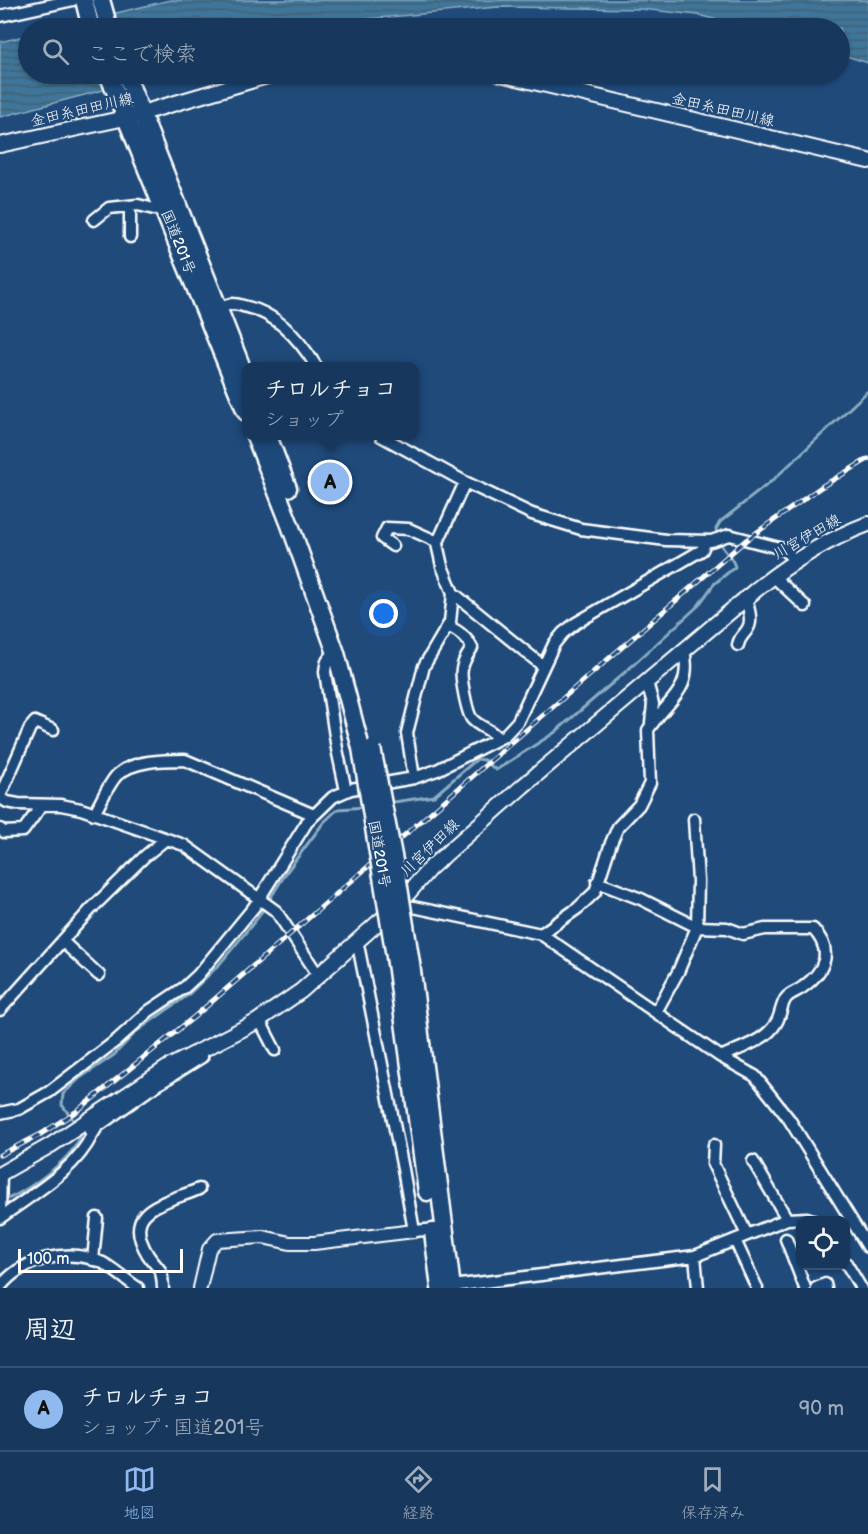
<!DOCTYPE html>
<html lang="ja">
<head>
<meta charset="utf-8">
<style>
  :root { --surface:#17385c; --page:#244365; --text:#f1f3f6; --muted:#9eacbb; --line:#365272; --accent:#90b9f0 }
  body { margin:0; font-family:"Balsamiq Sans","Klee One",sans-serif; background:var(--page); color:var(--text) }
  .controls { position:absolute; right:18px; bottom:18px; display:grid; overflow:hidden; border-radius:12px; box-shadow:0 2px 4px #0004 }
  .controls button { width:54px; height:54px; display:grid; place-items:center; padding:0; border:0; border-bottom:2px solid var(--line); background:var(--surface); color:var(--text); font:30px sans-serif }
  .scale { position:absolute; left:18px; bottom:15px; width:165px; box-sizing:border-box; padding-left:6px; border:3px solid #fff; border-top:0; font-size:16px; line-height:21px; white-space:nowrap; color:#fff; -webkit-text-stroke:4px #1f4a7a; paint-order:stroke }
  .you { position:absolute; left:384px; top:614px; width:21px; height:21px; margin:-15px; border:4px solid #fff; border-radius:50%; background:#1a73e8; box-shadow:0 0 0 9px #1a73e833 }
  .badge { display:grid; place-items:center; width:39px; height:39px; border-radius:50%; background:var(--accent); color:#111; font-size:20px; font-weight:700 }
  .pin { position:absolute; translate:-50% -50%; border:3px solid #fff; box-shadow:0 2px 6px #0006 }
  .popup { position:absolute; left:242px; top:362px; width:177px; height:78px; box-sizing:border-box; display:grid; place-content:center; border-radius:12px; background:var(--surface); filter:drop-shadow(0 2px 4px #0005); font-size:20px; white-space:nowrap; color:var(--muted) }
  .popup b { font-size:22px; color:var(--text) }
  .popup::after { content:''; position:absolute; left:50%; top:100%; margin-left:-12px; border:12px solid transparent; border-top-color:var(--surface) }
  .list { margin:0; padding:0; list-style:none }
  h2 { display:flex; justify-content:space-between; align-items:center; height:78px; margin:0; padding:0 24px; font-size:26px }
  h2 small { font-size:20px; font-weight:400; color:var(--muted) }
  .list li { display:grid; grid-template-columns:39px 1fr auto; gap:18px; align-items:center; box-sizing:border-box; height:84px; padding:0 24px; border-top:2px solid var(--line) }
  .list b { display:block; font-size:22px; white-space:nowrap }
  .list p { margin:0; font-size:20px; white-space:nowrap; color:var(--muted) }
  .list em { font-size:20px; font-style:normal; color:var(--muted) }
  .icon { flex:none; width:33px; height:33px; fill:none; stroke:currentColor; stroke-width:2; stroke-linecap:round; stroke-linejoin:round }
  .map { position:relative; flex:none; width:868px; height:1288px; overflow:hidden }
  .search { position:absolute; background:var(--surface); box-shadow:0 2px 4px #0004; left:18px; right:18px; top:18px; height:66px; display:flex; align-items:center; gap:15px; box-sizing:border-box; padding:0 21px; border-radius:33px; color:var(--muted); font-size:22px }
  .sheet { height:162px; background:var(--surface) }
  nav { display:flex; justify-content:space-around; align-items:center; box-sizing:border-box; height:84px; border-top:2px solid var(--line); background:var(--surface); font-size:16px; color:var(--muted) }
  nav a { display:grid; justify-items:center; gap:3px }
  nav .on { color:var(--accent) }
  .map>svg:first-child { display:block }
  .water { fill:url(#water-rules); stroke:#8badc2; stroke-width:1.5 }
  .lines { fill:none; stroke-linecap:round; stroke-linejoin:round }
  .stream { stroke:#8badc2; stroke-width:3 }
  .minor-casing { stroke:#fff; stroke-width:15 }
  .tertiary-casing { stroke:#fff; stroke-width:16 }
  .secondary-casing { stroke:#fff; stroke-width:18 }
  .trunk-casing { stroke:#fff; stroke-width:21 }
  .minor { stroke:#1f4a7a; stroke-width:10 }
  .tertiary { stroke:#1f4a7a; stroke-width:12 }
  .secondary { stroke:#1f4a7a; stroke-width:14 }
  .trunk { stroke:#1f4a7a; stroke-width:16 }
  .rail-casing { stroke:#fff; stroke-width:5 }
  .rail { stroke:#1f4a7a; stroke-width:3; stroke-dasharray:9; stroke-linecap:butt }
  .trunk-bridge-casing { stroke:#fff; stroke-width:21; stroke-linecap:butt }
  .trunk-bridge { stroke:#1f4a7a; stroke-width:16 }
  .labels { text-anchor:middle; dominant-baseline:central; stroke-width:4.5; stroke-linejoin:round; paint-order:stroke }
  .street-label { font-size:15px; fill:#fff; stroke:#1f4a7a }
</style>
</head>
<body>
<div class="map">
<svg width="868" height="1288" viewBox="0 0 868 1288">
  <defs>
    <pattern id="water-rules" width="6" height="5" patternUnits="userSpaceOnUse" patternTransform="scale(1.5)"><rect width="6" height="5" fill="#3e769a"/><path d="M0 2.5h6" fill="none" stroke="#465f6f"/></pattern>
  </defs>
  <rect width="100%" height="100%" fill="#1f4a7a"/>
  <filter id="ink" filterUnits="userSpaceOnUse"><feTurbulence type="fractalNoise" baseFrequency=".0167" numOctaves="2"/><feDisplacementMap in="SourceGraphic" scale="12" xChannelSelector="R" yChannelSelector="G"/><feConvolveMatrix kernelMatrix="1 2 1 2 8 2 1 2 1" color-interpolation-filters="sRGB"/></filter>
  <g filter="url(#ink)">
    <!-- water -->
    <path class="water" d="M 170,0 L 868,0 L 868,63 L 840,54 L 840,28 L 749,28 L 698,15 L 641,9 L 498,7 L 367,19 L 332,28 L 54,28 Z
      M 28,35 L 28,74 L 165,74 L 0,117 L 0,42 Z"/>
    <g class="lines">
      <!-- stream -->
      <path class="stream" d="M 718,536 L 716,529 L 720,522 L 773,480 L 868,391
        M 387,803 L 434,796 L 477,759 L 484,760 L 496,770 L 554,733 L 631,667 L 698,606 L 714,584 L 735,567 C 732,555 723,552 720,542
        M 77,1125 L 62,1105 L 63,1094 L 80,1078 L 114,1055 L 137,1031 L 188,995 L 218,966 L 259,916 L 288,870 L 324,822 L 338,809 L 366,807
        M 2,1201 C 26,1193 73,1159 81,1135 L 79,1131"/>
      <!-- minor casing -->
      <g class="minor-casing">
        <path id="minor" d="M 0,16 L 73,0
          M 130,206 L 130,237
          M 94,220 L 109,208 L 138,205 L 154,209 L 162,206
          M 219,309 C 223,307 229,304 233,304 C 237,304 243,306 247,307 C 278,314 300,340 316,366
          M 381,436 L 465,482 L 532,514 L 581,529 L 666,540 L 711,541 L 729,535 L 783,549 L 797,562
          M 393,546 L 382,538 L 387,528 L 409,529 L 438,542
          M 773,576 L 805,606
          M 453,593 L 543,666
          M 448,627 C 457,629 468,639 472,648 C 468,654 463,661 462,669 C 460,677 467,713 472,719 C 480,728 492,729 498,739
          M 738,645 C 740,635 744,636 748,628 C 753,620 748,607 746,598
          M 336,653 C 327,658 326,662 325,672 L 337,749 L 346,791
          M 647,682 L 653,704 L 651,723
          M 414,778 L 407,733 L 424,666 L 450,622 L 453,593 L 442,566 L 437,544 L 465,482
          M 0,796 L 30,728 L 35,722 L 53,730
          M 0,798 L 7,802 L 18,804 L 61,805 L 81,809 L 184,845 L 276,911 L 318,975
          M 94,814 C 101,802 107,787 116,776 C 132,760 164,760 185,760 L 314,815
          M 0,829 L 4,832 L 23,831 L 42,805
          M 597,882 L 641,899 L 697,927 L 727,928 L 743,934 L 765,929 L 813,929 C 834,951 825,971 803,987 C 798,991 791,993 787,997 C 781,1003 781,1016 776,1023 C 766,1041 739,1048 721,1057
          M 399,904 L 541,934 L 721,1057 L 755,1076 L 789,1119 L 868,1247
          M 541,934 L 578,908 L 595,892 L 611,843 L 618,827 L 639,805 L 650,783 L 648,730 C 668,699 693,692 684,650
          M 357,940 L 403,1169 L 414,1231 L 437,1229
          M 62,941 L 99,975
          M 0,1010 L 91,909 L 145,856 L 166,839
          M 656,1012 L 678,972 L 697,927 L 698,881 L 694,819
          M 259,1019 L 275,1050
          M 0,1113 L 19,1109 L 49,1092 L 117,1040 L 149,1011 L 185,987 L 198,975 L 254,907 L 307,822 L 333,797 L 351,789 L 414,778 L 437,770 L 504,736 L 518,721 L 554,644 L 563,633 L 576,623 L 702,550 L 706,541
          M 92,1135 L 97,1127 L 149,1090 L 202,1057 L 200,1051
          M 714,1145 L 713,1164 L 747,1235
          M 753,1161 L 787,1219
          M 0,1215 L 1,1173
          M 0,1218 C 32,1194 74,1172 92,1135 L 89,1129
          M 786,1239 L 805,1288
          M 735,1240 L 757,1288
          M 695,1256 L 698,1288
          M 93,1260 L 97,1218
          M 846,1263 L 861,1288
          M 452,1286 L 695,1256 L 787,1219 L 807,1218 L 812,1220
          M 0,1287 C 23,1258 69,1247 103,1263 C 115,1270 126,1280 138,1288
          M 163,1288 C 162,1266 159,1271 148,1255 C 119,1208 166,1203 199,1189
          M 816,1288 L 825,1284 L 826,1288"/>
      </g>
      <!-- tertiary casing -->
      <g class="tertiary-casing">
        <path id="tertiary" d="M 200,1288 L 209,1249 L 217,1240 L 263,1237 L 290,1243 L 314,1243 L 414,1231"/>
      </g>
      <!-- secondary casing -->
      <g class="secondary-casing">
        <path id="secondary" d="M 500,74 L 868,161
          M 0,145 L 125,118 L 274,74
          M 0,1174 L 51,1145 L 167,1068 L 256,1022 L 301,991 L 399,904 L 430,868 L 523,786 L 757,589 C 791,562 828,539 868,524"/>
      </g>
      <!-- trunk casing -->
      <g class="trunk-casing">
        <path id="trunk" d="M 84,0 L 91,28
          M 101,0 L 109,28
          M 108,74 L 246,412
          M 126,74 L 246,378
          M 255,436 L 290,525 L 336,653 L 361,748
          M 268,436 L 288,488
          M 396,963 L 427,1192
          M 411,963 L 452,1288
          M 433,1232 L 440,1288"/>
      </g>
      <!-- minor -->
      <use href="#minor" class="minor"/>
      <!-- tertiary -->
      <use href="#tertiary" class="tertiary"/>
      <!-- secondary -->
      <use href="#secondary" class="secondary"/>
      <!-- trunk -->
      <use href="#trunk" class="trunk"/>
      <!-- rail casing -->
      <g class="rail-casing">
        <path id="rail" d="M 0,1155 L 41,1134 L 77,1111 L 194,1017 L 746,540 L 821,487 L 868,459"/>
      </g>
      <!-- rail -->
      <use href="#rail" class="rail"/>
      <!-- trunk-bridge casing -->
      <g class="trunk-bridge-casing">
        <path id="trunk-bridge" d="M 361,748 L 396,963
          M 372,748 L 398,881 L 411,963"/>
      </g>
      <!-- trunk-bridge -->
      <use href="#trunk-bridge" class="trunk-bridge"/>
    </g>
  </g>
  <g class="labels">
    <!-- street labels -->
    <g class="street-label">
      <text transform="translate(82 110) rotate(-13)">金田糸田田川線</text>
      <text transform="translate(723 110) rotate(13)">金田糸田田川線</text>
      <text transform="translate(178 242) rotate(68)">国道201号</text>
      <text transform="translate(807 537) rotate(-30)">川宮伊田線</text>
      <text transform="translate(430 848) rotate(-44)">川宮伊田線</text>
      <text transform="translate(379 854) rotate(80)">国道201号</text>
    </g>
  </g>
</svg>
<div class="controls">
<button><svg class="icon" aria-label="locate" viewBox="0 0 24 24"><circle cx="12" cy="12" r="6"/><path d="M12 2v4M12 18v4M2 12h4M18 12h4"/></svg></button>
</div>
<div class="scale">100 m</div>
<div class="you"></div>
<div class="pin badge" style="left:330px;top:482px">A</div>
<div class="popup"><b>チロルチョコ</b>ショップ</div>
<div class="search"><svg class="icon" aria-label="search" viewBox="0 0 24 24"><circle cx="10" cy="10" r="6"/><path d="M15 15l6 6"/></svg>ここで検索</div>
</div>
<section class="sheet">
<h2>周辺<small></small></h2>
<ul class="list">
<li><span class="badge">A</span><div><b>チロルチョコ</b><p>ショップ · 国道201号</p></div><em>90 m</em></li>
</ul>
</section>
<nav>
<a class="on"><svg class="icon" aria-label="map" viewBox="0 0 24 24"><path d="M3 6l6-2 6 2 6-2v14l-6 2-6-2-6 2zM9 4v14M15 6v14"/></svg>地図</a>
<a><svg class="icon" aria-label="directions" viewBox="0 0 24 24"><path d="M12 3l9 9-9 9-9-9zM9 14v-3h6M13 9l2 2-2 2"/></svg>経路</a>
<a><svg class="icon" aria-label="saved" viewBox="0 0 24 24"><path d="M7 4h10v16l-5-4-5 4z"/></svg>保存済み</a>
</nav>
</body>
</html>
